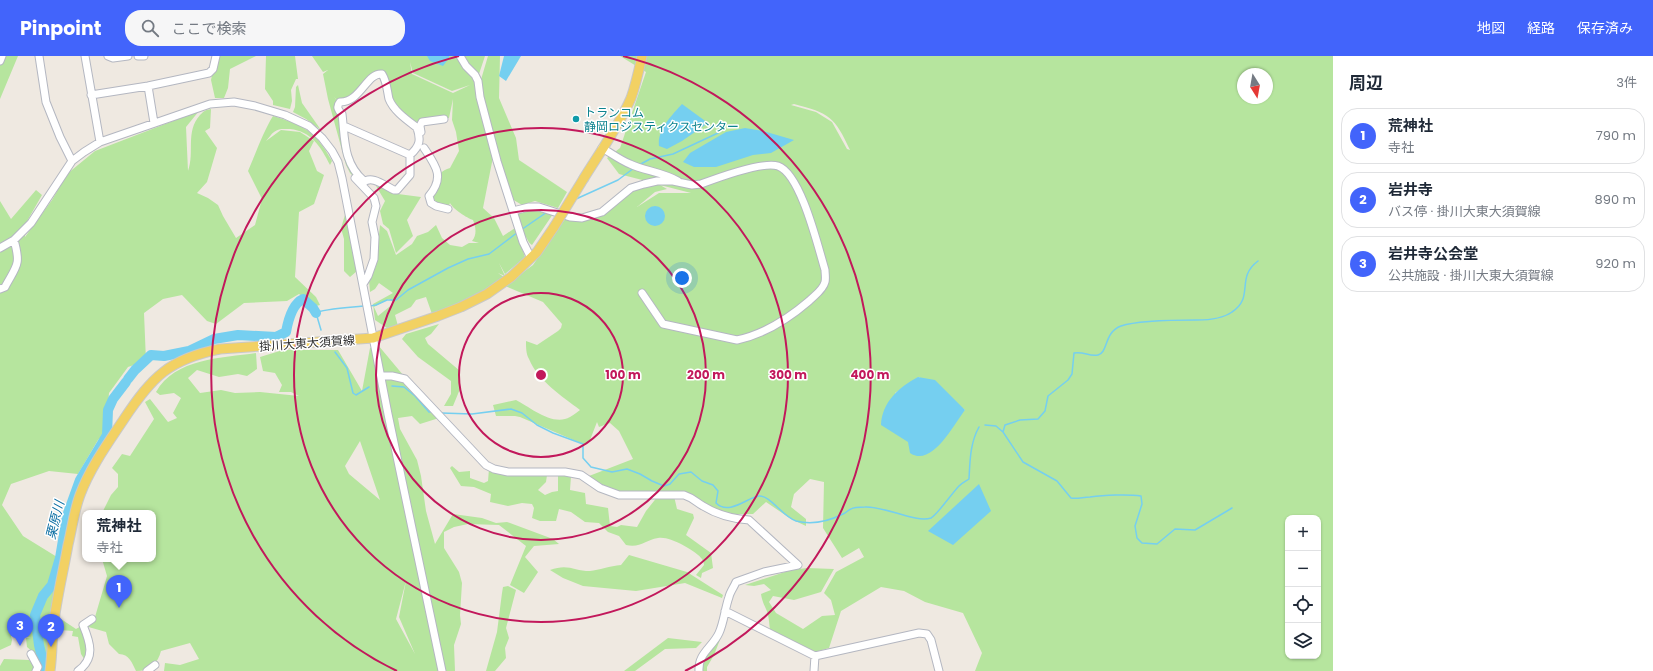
<!DOCTYPE html>
<html lang="ja">
<head>
<meta charset="utf-8">
<style>
  :root { --surface:#fff; --page:#f6f6f7; --text:#1f2937; --muted:#747a83; --line:#e0e1e3; --accent:#4264fb }
  body { margin:0; font-family:Poppins,"Noto Sans JP",sans-serif; background:var(--page); color:var(--text) }
  .controls { position:absolute; right:12px; bottom:12px; display:grid; overflow:hidden; border-radius:8px; box-shadow:0 1px 3px #0004 }
  .controls button { width:36px; height:36px; display:grid; place-items:center; padding:0; border:0; border-bottom:1px solid var(--line); background:var(--surface); color:var(--text); font:20px sans-serif }
  .compass { position:absolute; left:1237px; top:12px; width:36px; height:36px; border-radius:50%; background:var(--surface); box-shadow:0 1px 3px #0004; rotate:169deg }
  .you { position:absolute; left:682px; top:222px; width:14px; height:14px; margin:-10px; border:3px solid #fff; border-radius:50%; background:#1a73e8; box-shadow:0 0 0 6px #1a73e833 }
  .badge { display:grid; place-items:center; width:26px; height:26px; border-radius:50%; background:var(--accent); color:#fff; font-size:13px; font-weight:700 }
  .pin { position:absolute; translate:-50% -33px; filter:drop-shadow(0 1px 2px #0008) }
  .pin::after { content:''; position:absolute; top:21px; width:14px; height:12px; background:inherit; clip-path:polygon(0 0,100% 0,50% 100%) }
  .popup { position:absolute; left:82px; top:454px; width:74px; height:52px; box-sizing:border-box; display:grid; place-content:center; border-radius:8px; background:var(--surface); filter:drop-shadow(0 1px 3px #0005); font-size:13px; white-space:nowrap; color:var(--muted) }
  .popup b { font-size:15px; color:var(--text) }
  .popup::after { content:''; position:absolute; left:50%; top:100%; margin-left:-8px; border:8px solid transparent; border-top-color:var(--surface) }
  .list { margin:0; padding:0; list-style:none }
  h2 { display:flex; justify-content:space-between; align-items:center; height:52px; margin:0; padding:0 16px; font-size:17px }
  h2 small { font-size:13px; font-weight:400; color:var(--muted) }
  .list li { display:grid; grid-template-columns:26px 1fr auto; gap:12px; align-items:center; box-sizing:border-box; height:56px; margin:0 8px 8px; padding:0 8px; border:1px solid var(--line); border-radius:16px }
  .list b { display:block; font-size:15px; white-space:nowrap }
  .list p { margin:0; font-size:13px; white-space:nowrap; color:var(--muted) }
  .list em { font-size:13px; font-style:normal; color:var(--muted) }
  .icon { flex:none; width:22px; height:22px; fill:none; stroke:currentColor; stroke-width:2; stroke-linecap:round; stroke-linejoin:round }
  .map { position:relative; flex:none; width:1333px; height:615px; overflow:hidden }
  header { display:flex; align-items:center; gap:24px; box-sizing:border-box; height:56px; padding:0 20px; background:var(--accent); color:#fff }
  header strong { font-size:19px }
  nav { display:flex; gap:22px; margin-inline-start:auto; font-size:14px }
  .search { width:280px; height:36px; background:var(--page); display:flex; align-items:center; gap:10px; box-sizing:border-box; padding:0 14px; border-radius:16px; color:var(--muted); font-size:15px }
  main { display:flex }
  aside { flex:1; background:var(--surface) }
  .map>svg:first-child { display:block }
  .green { fill:#b6e59e; fill-rule:evenodd }
  .water { fill:#75cff0 }
  .lines { fill:none; stroke-linecap:round; stroke-linejoin:round }
  .stream { stroke:#75cff0; stroke-width:1.5 }
  .river { stroke:#75cff0; stroke-width:10 }
  .minor-casing { stroke:#b4b7c1; stroke-width:9 }
  .major-casing { stroke:#c9c9c9; stroke-width:11 }
  .minor { stroke:#fff; stroke-width:7 }
  .major { stroke:#f2d163; stroke-width:9 }
  .major-bridge-casing { stroke:#c9c9c9; stroke-width:11; stroke-linecap:butt }
  .major-bridge { stroke:#f2d163; stroke-width:9 }
  .ring { fill:none; stroke:#c2185b; stroke-width:2 }
  .culture-dot { fill:#0f9aa8; stroke:#fff; stroke-width:1.5 }
  .labels { text-anchor:middle; dominant-baseline:central; stroke-width:3; stroke-linejoin:round; paint-order:stroke }
  .culture-label { font-size:12px; fill:#0d838f; stroke:#fff; text-anchor:start }
  .street-label { font-size:12px; fill:#2e2e2e; stroke:#fff }
  .water-label { font-size:13px; font-style:italic; fill:#0d6fa3; stroke:#fff }
  .centre { fill:#c2185b; stroke:#fff; stroke-width:2 }
  .ring-label { font-size:12px; text-anchor:middle; font-weight:bold; fill:#c2185b; stroke:#fff; stroke-width:3; stroke-linejoin:round; paint-order:stroke }
</style>
</head>
<body>
<header>
<strong>Pinpoint</strong>
<div class="search"><svg class="icon" aria-label="search" viewBox="0 0 24 24"><circle cx="10" cy="10" r="6"/><path d="M15 15l6 6"/></svg>ここで検索</div>
<nav><a>地図</a><a>経路</a><a>保存済み</a></nav>
</header>
<main>
<div class="map">
<svg width="1333" height="615" viewBox="0 0 1333 615">
  <rect width="100%" height="100%" fill="#efe9e1"/>
  <!-- green -->
  <path class="green" d="M 0,0 L 18,0 L 0,43 Z
    M 216,0 L 256,0 L 230,13 L 228,32 L 224,42 L 215,42 L 211,24 Z
    M 266,0 L 295,0 L 298,23 L 296,23 L 291,34 L 292,45 L 290,53 L 273,49 L 273,45 L 265,33 Z
    M 312,0 L 485,0 L 476,27 L 494,96 L 483,152 L 494,162 L 503,180 L 515,172 L 525,201 L 505,218 L 499,207 L 505,220 L 498,217 L 504,221 C 480,239 460,247 432,258 L 426,241 L 416,244 L 411,251 L 395,259 L 398,270 L 387,272 L 375,264 L 373,248 L 393,237 L 379,227 L 375,233 L 370,236 L 369,224 L 376,210 L 380,169 L 387,175 L 396,199 L 412,188 L 417,180 L 428,176 L 436,169 L 442,182 L 450,189 L 462,191 L 469,187 L 479,187 L 472,185 C 477,179 476,171 473,164 C 467,162 453,153 450,147 L 448,152 L 431,147 C 434,132 433,117 450,112 L 459,95 L 456,76 L 452,64 L 453,43 L 449,62 L 428,62 L 417,66 L 408,62 L 392,45 L 388,27 L 377,18 L 344,46 L 337,44 L 334,41 L 338,46 L 338,56 L 360,127 L 350,117 L 346,109 L 328,43 L 323,18 L 328,14 L 323,16 ZM 410,6 L 413,17 L 452,35 L 470,29 L 453,37 L 412,18 ZM 389,243 L 394,247 L 378,260 L 374,251 Z
    M 488,0 L 500,0 L 499,42 L 516,82 L 519,104 L 567,136 L 558,152 L 535,145 L 522,149 L 512,143 L 500,109 L 480,27 Z
    M 620,0 L 1333,0 L 1333,615 L 975,615 L 982,597 L 963,557 L 925,546 L 904,535 L 881,531 L 841,555 L 829,592 L 815,596 L 766,576 L 770,573 C 769,567 769,559 766,553 C 764,548 762,545 761,538 L 771,534 L 764,528 L 754,530 L 745,529 L 791,514 L 807,512 L 834,513 L 821,536 L 794,544 L 773,540 L 769,546 L 776,557 L 803,573 L 822,560 L 835,559 L 831,544 L 824,537 L 836,516 L 864,501 L 859,492 L 842,502 L 823,472 L 824,426 L 810,423 L 794,438 L 791,451 L 806,463 L 806,470 L 791,463 L 766,446 L 753,458 L 729,458 L 710,453 L 697,443 L 632,438 L 597,430 L 589,420 L 633,403 L 619,375 L 610,367 L 599,371 L 597,366 L 590,384 L 585,389 L 520,361 L 515,360 L 496,360 L 493,349 L 516,344 C 530,351 553,371 570,361 C 574,359 577,356 580,354 C 562,340 538,325 529,303 C 526,298 526,291 526,285 L 537,289 L 558,275 L 561,272 L 562,268 L 543,246 L 505,230 L 533,209 L 565,163 L 582,162 L 602,156 L 634,131 L 650,126 L 619,118 L 607,102 L 620,92 L 646,16 ZM 1243,18 L 1267,18 L 1267,42 L 1243,42 ZM 794,48 C 829,57 835,61 850,94 L 847,93 L 832,66 L 816,56 L 791,49 ZM 660,129 L 691,137 L 659,137 L 637,151 L 655,136 L 667,133 ZM 919,321 L 965,354 L 910,391 L 895,337 ZM 1288,462 L 1318,462 L 1318,600 L 1288,600 Z
    M 298,29 L 302,47 L 321,74 L 306,63 L 293,56 L 295,51 L 296,31 Z
    M 211,53 L 210,72 L 205,75 L 217,92 L 207,126 L 197,137 L 208,142 L 218,149 L 223,160 L 236,182 L 255,169 L 262,143 L 248,115 C 256,97 263,76 273,60 C 305,70 315,75 332,105 L 330,109 C 321,91 311,75 290,73 C 284,73 279,72 274,76 C 271,78 269,82 266,85 L 281,74 L 300,76 L 314,85 L 309,95 L 317,115 L 324,119 L 314,148 L 299,156 L 295,221 L 316,241 L 320,249 L 316,250 L 299,238 L 287,245 L 244,247 L 216,268 L 207,265 L 182,239 L 163,243 L 144,257 L 146,305 L 128,311 L 109,337 L 106,376 L 98,384 L 78,418 L 49,415 L 11,428 L 2,449 L 23,480 L 57,501 L 50,525 L 37,550 L 38,555 L 57,526 L 46,615 L 0,615 L 0,610 L 4,603 L 29,604 L 33,607 L 34,597 L 27,591 L 26,582 L 31,581 L 11,580 L 12,584 L 11,589 L 0,594 L 0,145 L 11,163 L 36,134 L 42,139 L 26,167 L 25,181 L 52,144 L 67,118 L 95,95 L 199,55 L 186,71 L 188,115 C 195,96 185,76 200,59 C 204,55 205,54 211,53 Z
    M 376,130 L 398,138 L 421,141 L 407,164 L 413,180 L 396,197 L 389,173 L 383,168 L 380,155 L 385,145 Z
    M 538,154 L 553,158 L 532,189 C 527,186 528,181 522,177 L 517,157 Z
    M 345,159 L 357,215 L 350,221 L 344,215 L 344,183 L 341,172 Z
    M 439,268 L 431,278 L 425,282 L 428,288 L 460,315 L 460,333 L 453,350 L 444,350 L 451,338 L 451,325 L 418,301 L 402,283 L 406,278 Z
    M 378,289 L 439,362 L 420,368 L 412,360 L 398,362 L 400,373 L 417,404 L 421,420 L 426,455 L 435,488 L 453,458 L 482,462 L 496,467 L 507,466 L 553,483 L 559,488 L 534,490 L 525,501 L 538,516 L 524,537 L 510,529 L 526,490 L 499,469 L 468,468 L 454,471 L 444,476 L 444,492 L 459,516 L 462,527 L 460,559 L 461,568 L 454,589 L 455,615 L 164,615 L 165,607 L 180,609 L 199,603 L 190,587 L 161,595 C 158,607 150,615 136,615 C 132,607 129,598 119,598 L 109,588 L 106,576 L 85,570 L 95,561 L 107,520 L 102,503 L 153,503 L 153,457 L 102,457 L 111,439 L 118,431 L 118,418 L 112,412 L 122,398 L 130,400 L 154,363 L 145,346 L 150,343 L 168,366 L 177,362 L 173,357 L 181,342 L 174,337 L 160,339 L 156,336 C 175,302 222,302 256,297 L 257,313 L 247,320 L 238,318 L 219,321 L 197,314 L 188,322 L 200,337 L 221,334 L 235,337 L 260,336 L 299,340 L 291,336 L 279,336 L 282,329 L 275,317 L 263,315 L 260,301 L 283,294 L 338,294 L 362,335 L 370,292 ZM 360,385 L 380,444 L 349,418 L 345,410 ZM 406,525 L 399,561 L 415,598 L 396,563 Z
    M 452,410 L 459,416 L 470,415 L 470,422 L 484,427 L 488,425 L 489,413 L 547,419 L 546,426 L 538,434 L 545,439 L 552,436 L 558,435 L 558,418 L 571,420 L 570,434 L 585,437 L 586,448 L 608,452 L 610,470 L 617,471 L 621,469 L 637,471 L 646,455 L 658,440 L 674,440 L 677,453 L 693,458 L 694,462 L 686,479 L 711,497 L 713,512 L 702,517 L 701,522 L 696,519 L 704,509 C 704,507 703,505 702,503 C 697,495 668,479 658,482 C 645,484 641,492 626,489 L 619,480 L 608,476 L 599,467 L 585,466 L 571,456 L 559,453 L 556,465 L 540,465 L 532,462 L 534,452 L 532,448 L 522,447 L 508,450 L 490,446 L 491,438 L 474,431 L 461,430 L 450,412 Z
    M 629,499 L 687,516 L 723,539 L 722,542 L 685,527 L 636,535 L 583,530 L 563,522 L 550,514 C 568,507 574,515 590,515 C 599,514 610,510 621,509 Z
    M 508,530 L 516,534 L 506,572 L 509,582 L 505,592 L 506,602 L 495,615 L 486,615 L 497,576 L 502,537 L 503,531 Z
    M 61,563 L 76,573 L 83,569 L 88,580 L 86,606 L 81,598 L 78,581 L 72,580 L 73,575 L 60,574 Z
    M 723,576 L 714,599 L 707,611 L 707,615 L 701,615 L 701,607 Z
    M 668,582 L 702,586 L 696,592 L 665,593 L 635,615 L 624,615 Z"/>
  <!-- water -->
  <path class="water" d="M 427,0 L 449,0 L 449,2 L 443,10 L 430,5 Z
    M 504,0 L 521,0 L 506,25 L 499,20 Z
    M 682,48 L 708,67 L 682,85 L 667,93 L 659,90 C 657,74 672,59 682,48 Z
    M 745,72 L 763,75 L 794,84 L 771,97 L 753,99 L 716,111 L 694,111 L 683,106 L 690,97 L 726,76 Z
    M645 160a10 10 0 1 1 20 0a10 10 0 1 1-20 0Z
    M 918,321 L 935,324 L 965,354 C 954,368 932,412 910,397 L 908,386 L 881,369 C 882,346 899,331 918,321 Z
    M 979,428 L 991,455 L 953,489 L 928,475 Z"/>
  <g class="lines">
    <!-- stream -->
    <path class="stream" d="M 639,109 L 650,103 L 673,98 L 718,77
      M 576,143 L 618,124 L 634,112
      M 521,174 L 547,156
      M 370,250 L 376,249 L 387,244 L 396,244 L 408,234 L 448,212 L 468,203 L 489,198 L 518,176
      M 321,274 L 316,257 C 321,253 355,251 364,250
      M 335,296 L 347,312 L 353,337 L 356,339 L 369,331
      M 392,330 L 404,331 L 415,340 L 429,356 L 434,356
      M 441,357 L 472,358 L 511,353 L 522,357 L 537,369 L 553,377 L 583,388 L 583,402 L 591,411 L 612,416 L 627,413 L 640,418 L 652,425 L 664,430 L 670,428 L 679,418 L 691,416 L 702,425 L 713,429 L 718,435 L 716,447 C 729,460 748,441 759,440 C 770,439 783,461 796,465 C 812,469 829,465 843,458 C 846,457 848,454 851,453 C 854,451 862,451 865,451 C 885,450 915,467 931,462 C 937,459 953,436 959,430 C 962,427 966,425 969,423 C 970,405 970,387 979,371
      M 985,369 L 996,370 L 1003,376 L 1023,406 L 1057,425 L 1071,442 C 1078,443 1083,441 1090,441 C 1104,439 1128,438 1141,440 L 1142,448 L 1135,470 L 1137,482 L 1142,487 L 1157,488 L 1175,473 L 1195,474 L 1232,452
      M 1003,376 L 1005,369 L 1020,364 L 1038,363 L 1045,355 L 1048,340 L 1068,324 L 1072,318 L 1074,297 C 1084,295 1089,301 1098,299 C 1108,297 1104,276 1121,270 C 1139,264 1177,264 1197,264 C 1209,264 1222,263 1232,256 C 1255,241 1235,222 1258,205"/>
    <!-- river -->
    <path class="river" d="M 128,323 L 135,314 L 151,299 L 164,300 L 189,295 L 214,283 L 238,279 L 276,281 L 286,276 C 288,265 292,248 303,243 L 313,252 L 316,257
      M 41,615 L 43,606 L 39,589 L 35,559 L 43,540 L 52,529 L 60,502 L 67,460 L 80,424 L 107,379 L 108,354 L 113,343 L 126,326"/>
    <!-- minor casing -->
    <g class="minor-casing">
      <path id="minor" d="M 39,0 L 46,46 L 60,81 L 72,105
        M 85,0 L 100,86
        M 108,0 L 113,2 L 128,0
        M 138,0 L 144,0
        M 460,0 L 466,10 L 475,19 L 478,25 L 480,41 L 497,105 L 523,186 L 531,202
        M 0,5 L 2,0
        M 148,30 L 154,67
        M 91,39 L 148,30 L 209,17 L 213,13 L 216,0
        M 344,70 L 410,99 C 420,90 421,84 417,72
        M 421,76 L 420,70 L 422,66 L 444,63
        M 424,92 C 436,110 445,121 429,140 L 431,147 L 436,150 L 448,153
        M 602,92 C 611,97 620,104 630,108 C 645,115 662,116 678,125
        M 355,122 L 374,142 L 376,150 L 372,166 L 375,181 L 374,203 L 368,220 L 363,228
        M 364,125 C 343,107 345,83 342,58 C 338,54 336,51 340,46 C 360,47 367,16 382,18 C 387,26 387,34 389,43 C 394,56 410,66 420,74
        M 363,127 C 371,118 385,130 394,134 L 397,134 L 410,119 L 410,99
        M 513,155 L 529,151 L 539,151 L 570,161 L 582,162 L 602,156 L 631,132 L 644,128 L 657,125 L 673,125 L 692,129 L 701,128 C 717,122 762,105 778,110 C 801,118 818,191 825,214 C 825,217 826,222 825,226 C 823,234 815,239 809,245 C 788,263 765,278 737,284 L 663,268 L 642,237
        M 0,192 L 14,184 L 31,167 L 72,105 L 84,96 L 100,86 L 210,48 L 234,46 L 255,50 L 285,59 L 309,70 L 322,82 L 332,95 L 338,106 L 342,122 L 388,358 L 442,615
        M 0,233 L 5,231 C 17,209 21,209 14,184
        M 381,320 L 392,320 L 405,323 L 486,409 L 494,413 L 508,416 L 565,416 L 581,419 L 600,432 L 619,439 L 684,439 C 693,442 696,446 703,450 C 716,458 734,463 749,464 L 798,509 L 764,516 L 736,526 C 734,531 730,536 729,541 C 725,552 724,566 719,577 C 712,592 698,597 699,615
        M 725,555 L 815,600 L 919,577 L 927,578 L 931,584 L 939,615
        M 31,598 L 38,611 L 36,615
        M 78,615 C 96,602 90,586 83,569 L 92,563
        M 147,615 L 155,609
        M 814,615 L 815,600"/>
    </g>
    <!-- major casing -->
    <g class="major-casing">
      <path id="major" d="M 584,122 C 600,96 619,70 631,42 C 636,28 639,14 642,0
        M 50,615 C 52,601 52,587 53,573 C 56,545 63,517 68,489 C 72,473 74,455 80,439 C 90,412 108,387 124,363 C 152,321 169,303 220,293 L 373,282 L 438,260 L 461,251 L 487,238 L 511,221 L 537,196 L 554,171"/>
    </g>
    <!-- minor -->
    <use href="#minor" class="minor"/>
    <!-- major -->
    <use href="#major" class="major"/>
    <!-- major-bridge casing -->
    <g class="major-bridge-casing">
      <path id="major-bridge" d="M 554,171 L 584,122"/>
    </g>
    <!-- major-bridge -->
    <use href="#major-bridge" class="major-bridge"/>
  </g>
  <!-- distance rings -->
  <g class="ring">
    <circle cx="541" cy="319" r="82"/>
    <circle cx="541" cy="319" r="165"/>
    <circle cx="541" cy="319" r="247"/>
    <path d="M397 615A329 329 0 0 1 459 0M623 0A329 329 0 0 1 685 615"/>
  </g>
  <!-- markers -->
  <circle class="culture-dot" cx="576" cy="63" r="4"/>
  <g class="labels">
    <!-- culture labels -->
    <g class="culture-label">
      <text x="584" y="56">トランコム<tspan x="584" dy="14">静岡ロジスティクスセンター</tspan></text>
    </g>
    <!-- street labels -->
    <g class="street-label">
      <text transform="translate(307 287) rotate(-4)">掛川大東大須賀線</text>
    </g>
    <!-- water labels -->
    <g class="water-label">
      <text transform="translate(55 464) rotate(-76)">栗原川</text>
    </g>
  </g>
  <circle cx="541" cy="319" r="6" class="centre"/>
  <g class="ring-label">
    <text x="623" y="323">100 m</text>
    <text x="706" y="323">200 m</text>
    <text x="788" y="323">300 m</text>
    <text x="870" y="323">400 m</text>
  </g>
</svg>
<div class="controls">
<button>+</button>
<button>−</button>
<button><svg class="icon" aria-label="locate" viewBox="0 0 24 24"><circle cx="12" cy="12" r="6"/><path d="M12 2v4M12 18v4M2 12h4M18 12h4"/></svg></button>
<button><svg class="icon" aria-label="layers" viewBox="0 0 24 24"><path d="M12 4l9 5-9 5-9-5zM3 14l9 5 9-5"/></svg></button>
</div>
<svg class="compass" viewBox="-18 -18 36 36"><path d="M0-13l5 13h-10z" fill="#e53935"/><path d="M0 13l5-13h-10z" fill="#747a83"/></svg>
<div class="you"></div>
<div class="pin badge" style="left:119px;top:552px">1</div>
<div class="popup"><b>荒神社</b>寺社</div>
<div class="pin badge" style="left:51px;top:591px">2</div>
<div class="pin badge" style="left:20px;top:590px">3</div>
</div>
<aside>
<h2>周辺<small>3件</small></h2>
<ul class="list">
<li><span class="badge">1</span><div><b>荒神社</b><p>寺社</p></div><em>790 m</em></li>
<li><span class="badge">2</span><div><b>岩井寺</b><p>バス停 · 掛川大東大須賀線</p></div><em>890 m</em></li>
<li><span class="badge">3</span><div><b>岩井寺公会堂</b><p>公共施設 · 掛川大東大須賀線</p></div><em>920 m</em></li>
</ul>
</aside>
</main>
</body>
</html>
